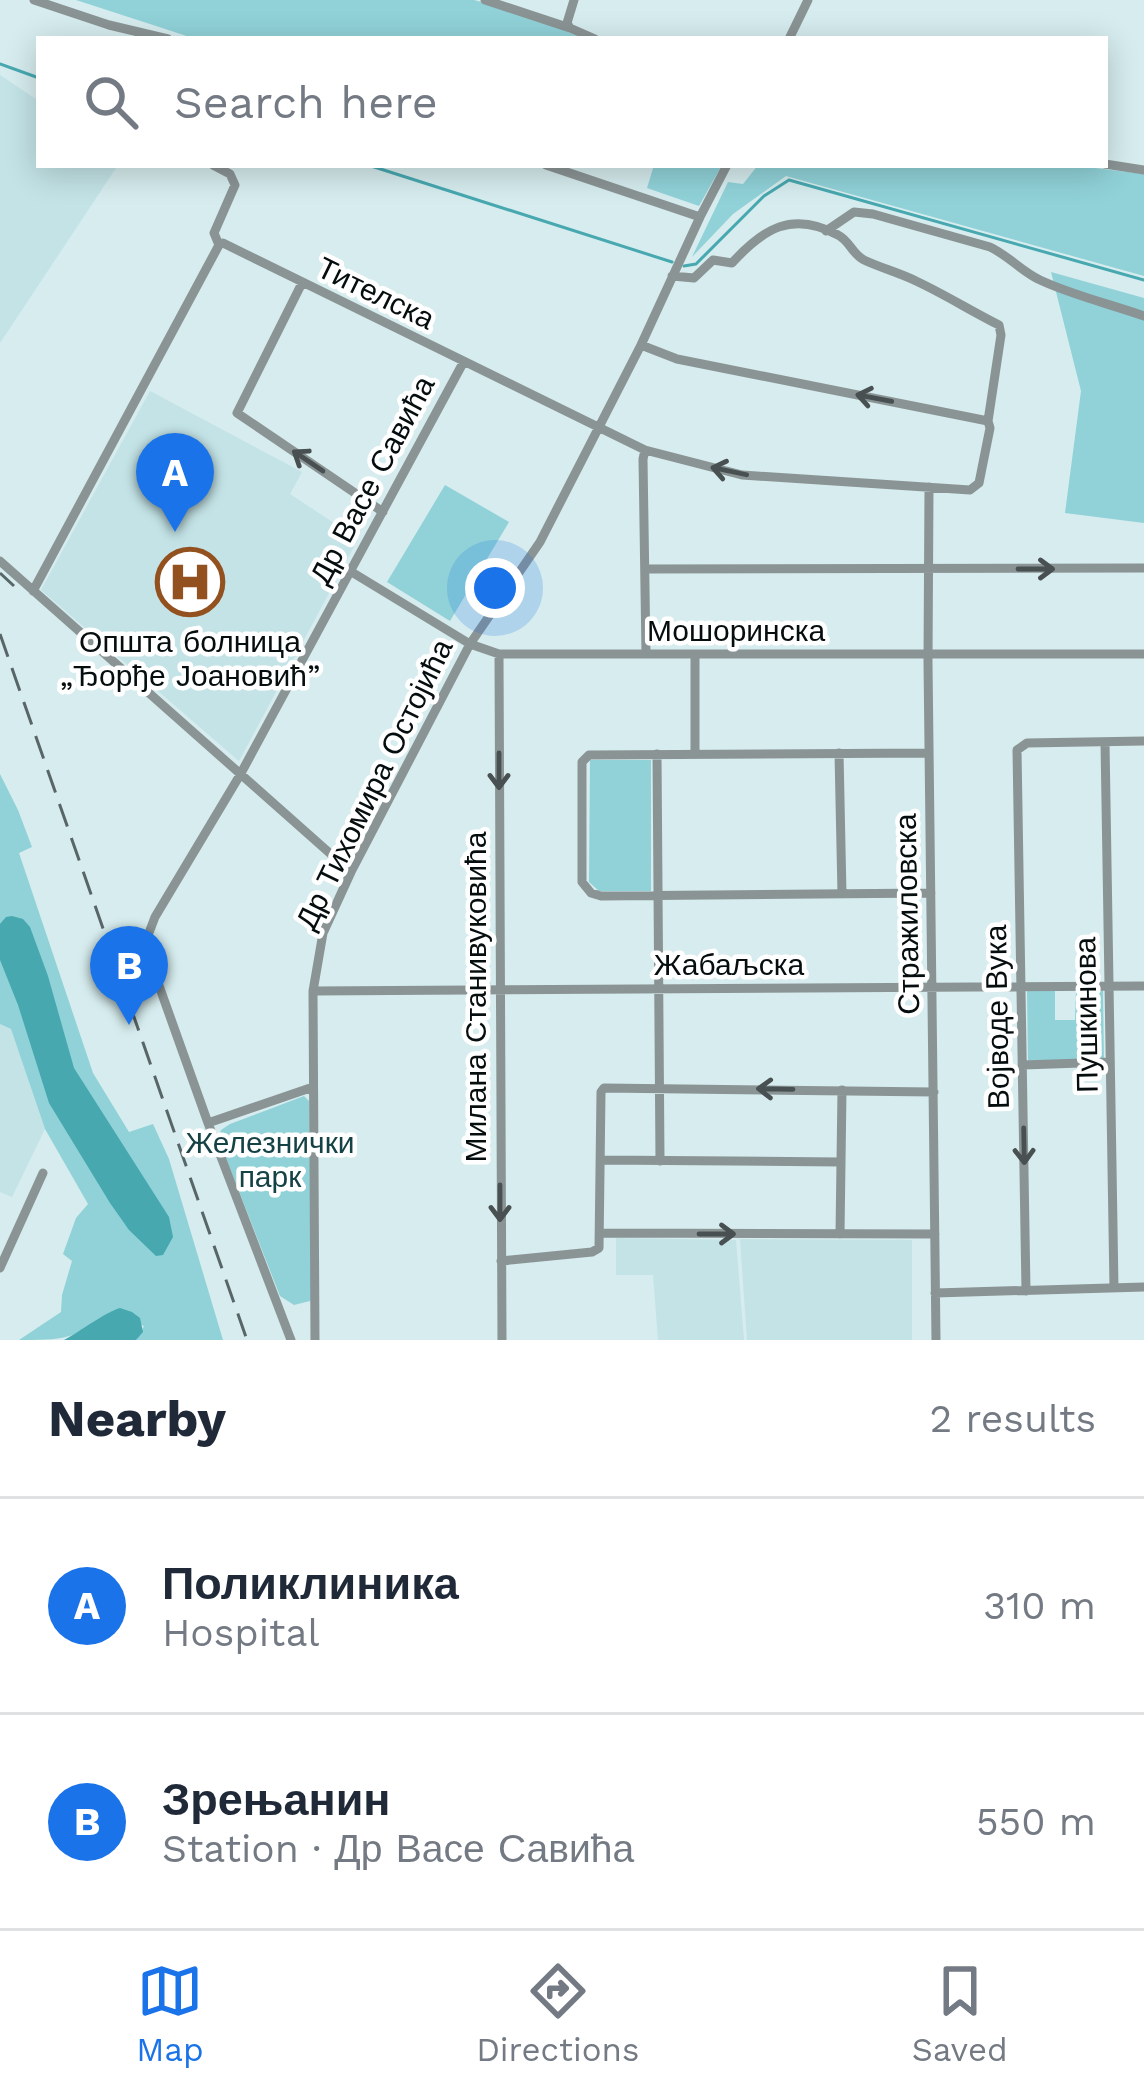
<!DOCTYPE html>
<html lang="en">
<head>
<meta charset="utf-8">
<style>
  :root { --surface:#fff; --page:#f2f2f3; --text:#1f2937; --muted:#747a83; --line:#e0e1e3; --accent:#1a73e8 }
  body { margin:0; font-family:"Work Sans",sans-serif; background:var(--page); color:var(--text) }
  .you { position:absolute; left:495px; top:588px; width:42px; height:42px; margin:-30px; border:9px solid #fff; border-radius:50%; background:#1a73e8; box-shadow:0 0 0 18px #1a73e833 }
  .badge { display:grid; place-items:center; width:78px; height:78px; border-radius:50%; background:var(--accent); color:#fff; font-size:39px; font-weight:700 }
  .pin { position:absolute; translate:-50% -99px; filter:drop-shadow(0 3px 6px #0008) }
  .pin::after { content:''; position:absolute; top:63px; width:42px; height:36px; background:inherit; clip-path:polygon(0 0,100% 0,50% 100%) }
  .list { margin:0; padding:0; list-style:none }
  h2 { display:flex; justify-content:space-between; align-items:center; height:156px; margin:0; padding:0 48px; font-size:51px }
  h2 small { font-size:39px; font-weight:400; color:var(--muted) }
  .list li { display:grid; grid-template-columns:78px 1fr auto; gap:36px; align-items:center; box-sizing:border-box; height:216px; padding:0 48px; border-top:3px solid var(--line) }
  .list b { display:block; font-size:45px; white-space:nowrap }
  .list p { margin:0; font-size:39px; white-space:nowrap; color:var(--muted) }
  .list em { font-size:39px; font-style:normal; color:var(--muted) }
  .icon { flex:none; width:66px; height:66px; fill:none; stroke:currentColor; stroke-width:2; stroke-linecap:round; stroke-linejoin:round }
  .map { position:relative; flex:none; width:1144px; height:1340px; overflow:hidden }
  .search { position:absolute; background:var(--surface); box-shadow:0 6px 30px #0003; left:36px; right:36px; top:36px; height:132px; display:flex; align-items:center; gap:30px; box-sizing:border-box; padding:0 42px; border-radius:0px; color:var(--muted); font-size:45px }
  .sheet { height:588px; background:var(--surface) }
  nav { display:flex; justify-content:space-around; align-items:center; box-sizing:border-box; height:168px; border-top:3px solid var(--line); background:var(--surface); font-size:33px; color:var(--muted) }
  nav a { display:grid; justify-items:center; gap:6px }
  nav .on { color:var(--accent) }
  .map>svg:first-child { display:block }
  .built { fill:#c3e3e6 }
  .green { fill:#90d2d8 }
  .water { fill:#47a8b0 }
  .lines { fill:none; stroke-linecap:round; stroke-linejoin:round }
  .stream { stroke:#47a8b0; stroke-width:3 }
  .minor { stroke:#8b9495; stroke-width:9 }
  .rail { stroke:#596668; stroke-width:3; stroke-dasharray:24 12; stroke-linecap:butt }
  .oneway { stroke:#485052 }
  .labels { text-anchor:middle; dominant-baseline:central; stroke-width:9; stroke-linejoin:round; paint-order:stroke }
  .street-label { font-size:30px; fill:#060d0e; stroke:#fff }
  .poi-label { font-size:30px; fill:#060d0e; stroke:#fff }
  .park-label { font-size:30px; fill:#154245; stroke:#fff }
</style>
</head>
<body>
<div class="map">
<svg width="1144" height="1340" viewBox="0 0 1144 1340">
  <rect width="100%" height="100%" fill="#d6ecee"/>
  <!-- built -->
  <path class="built" d="M 0,75 L 39,101 L 39,165 L 118,165 L 0,343 Z
    M 150,391 L 302,472 L 290,494 L 358,539 L 239,761 L 41,590 Z
    M 0,1024 L 11,1029 L 45,1129 L 12,1197 L 0,1192 Z
    M 616,1238 L 736,1240 L 744,1340 L 658,1340 L 653,1275 L 616,1275 Z
    M 740,1239 L 912,1240 L 912,1340 L 747,1340 Z"/>
  <!-- green -->
  <path class="green" d="M 76,0 L 474,0 L 527,14 L 584,39 L 196,39 Z
    M 654,165 L 722,165 L 699,206 L 647,188 Z
    M 758,165 L 1071,165 L 1144,174 L 1144,276 L 786,176 L 733,214 L 692,257 L 728,182 L 743,184 Z
    M 1051,272 L 1144,298 L 1144,523 L 1065,513 L 1081,391 Z
    M 445,485 L 509,522 L 450,621 L 387,582 Z
    M 590,760 L 651,760 L 651,891 L 599,891 L 589,882 Z
    M 0,774 L 18,810 L 32,847 L 19,853 L 93,1073 L 129,1132 L 153,1124 L 169,1159 L 223,1340 L 136,1340 L 144,1326 L 110,1312 C 76,1340 61,1340 19,1340 L 61,1312 L 62,1295 L 72,1261 L 63,1254 L 76,1218 L 88,1204 L 45,1129 L 11,1029 L 0,1024 Z
    M 1103,990 L 1104,1060 L 1028,1061 L 1027,991 L 1055,991 L 1055,1020 L 1075,1020 L 1076,991 Z
    M 304,1096 L 309,1101 L 312,1297 L 310,1301 L 294,1305 L 280,1296 L 218,1138 L 221,1130 L 230,1124 Z"/>
  <!-- water -->
  <path class="water" d="M 12,916 L 23,919 L 30,927 L 48,976 L 74,1068 L 169,1217 L 173,1237 L 163,1255 L 156,1256 L 129,1230 L 110,1203 L 49,1103 L 18,1005 L 0,960 L 0,924 L 6,917 Z
    M 120,1308 L 132,1312 L 140,1318 L 143,1332 L 136,1340 L 64,1340 C 81,1331 104,1313 120,1308 Z"/>
  <g class="lines">
    <!-- stream -->
    <path class="stream" d="M 0,64 L 39,78
      M 368,165 L 672,262
      M 684,266 L 696,264 L 764,196 L 789,180 L 1144,280"/>
    <!-- minor -->
    <path class="minor" d="M 34,0 L 109,25 L 168,39
      M 485,0 L 570,28
      M 574,0 L 567,23 L 570,28 L 595,39
      M 789,39 L 808,0
      M 1105,164 L 1144,170
      M 213,165 L 230,174 L 235,185 L 214,233 L 219,245 L 223,243 L 645,450 L 742,475 L 970,490 L 979,483 L 990,428 L 988,421 L 1001,335 L 999,325 C 971,311 944,294 916,281 C 900,273 881,268 864,260 C 852,254 850,241 838,235 C 792,210 763,229 732,263 L 713,260 L 694,278 L 672,276
      M 700,217 L 727,165
      M 826,231 L 854,212 L 873,214 L 990,247 C 1009,256 1021,271 1040,280 C 1072,295 1110,304 1144,316
      M 302,283 L 237,413 L 383,512
      M 641,345 L 677,359 L 988,421
      M 645,450 L 643,459 L 646,653
      M 929,487 L 928,662 L 936,1340
      M 0,561 L 351,872
      M 645,569 L 1144,568
      M 350,571 L 470,644 L 499,654 L 1144,654
      M 33,591 L 219,245
      M 499,654 L 502,1340
      M 1105,742 L 1114,1288
      M 839,753 L 842,894
      M 929,753 L 589,755 L 582,762 L 582,882 L 591,893 L 601,896 L 931,893
      M 657,754 L 660,1161
      M 695,754 L 695,654
      M 313,991 L 1144,986
      M 1023,1065 L 1110,1062
      M 208,1123 L 313,1087
      M 601,1160 L 841,1162
      M 600,1233 L 935,1234
      M 840,1234 L 842,1090
      M 501,1261 L 592,1252 L 599,1248 L 601,1092 L 604,1088 L 934,1092
      M 0,1268 L 43,1173
      M 1026,1291 L 1017,750 L 1027,743 L 1144,741
      M 935,1293 L 1144,1287
      M 291,1340 L 208,1123 L 147,952 L 147,938 L 155,917 L 240,775 L 463,363
      M 315,1340 L 313,991 L 323,933 L 351,872 L 470,644 L 540,542 L 641,345 L 700,217 L 546,165"/>
    <!-- rail -->
    <path class="rail" d="M 0,573 L 14,586
      M 0,634 L 247,1340"/>
  </g>
  <!-- one-way arrows -->
  <defs><path id="oneway-shaft" d="M-6 0H5M1.5-3L5.5 0L1.5 3" fill="none" stroke-width="1.6" stroke-linecap="round" stroke-linejoin="round" transform="scale(3)"/></defs>
  <g class="oneway">
    <use href="#oneway-shaft" transform="translate(874 398) rotate(-169)"/>
    <use href="#oneway-shaft" transform="translate(308 461) rotate(-146)"/>
    <use href="#oneway-shaft" transform="translate(729 471) rotate(-168)"/>
    <use href="#oneway-shaft" transform="translate(1036 569)"/>
    <use href="#oneway-shaft" transform="translate(499 771) rotate(90)"/>
    <use href="#oneway-shaft" transform="translate(775 1089) rotate(-179)"/>
    <use href="#oneway-shaft" transform="translate(1024 1146) rotate(89)"/>
    <use href="#oneway-shaft" transform="translate(500 1203) rotate(90)"/>
    <use href="#oneway-shaft" transform="translate(717 1234)"/>
  </g>
  <!-- icons -->
  <defs>
    <g id="hospital-ring" transform="scale(3.45)"><circle r="9.5" fill="#fff" stroke="#945120" stroke-width="1.5"/><path d="M-5-5h3v3.5h4V-5h3V5h-3V1.5h-4V5h-3Z" fill="#945120"/></g>
  </defs>
  <g fill-rule="evenodd">
    <use href="#hospital-ring" x="190" y="582"/>
  </g>
  <g class="labels">
    <!-- street labels -->
    <g class="street-label">
      <text transform="translate(376 293) rotate(26)">Тителска</text>
      <text transform="translate(372 480) rotate(-62)">Др Васе Савића</text>
      <text x="736" y="630">Мошоринска</text>
      <text transform="translate(374 784) rotate(-64)">Др Тихомира Остојића</text>
      <text transform="translate(907 914) rotate(-91)">Стражиловска</text>
      <text x="729" y="964">Жабаљска</text>
      <text transform="translate(475 997) rotate(-90)">Милана Станивуковића</text>
      <text transform="translate(1086 1015) rotate(-91)">Пушкинова</text>
      <text transform="translate(997 1017) rotate(-91)">Војводе Вука</text>
    </g>
    <!-- poi labels -->
    <g class="poi-label">
      <text x="190" y="641">Општа болница<tspan x="190" dy="34">„Ђорђе Јоановић”</tspan></text>
    </g>
    <!-- park labels -->
    <g class="park-label">
      <text x="270" y="1142">Железнички<tspan x="270" dy="34">парк</tspan></text>
    </g>
  </g>
</svg>
<div class="you"></div>
<div class="pin badge" style="left:175px;top:532px">A</div>
<div class="pin badge" style="left:129px;top:1025px">B</div>
<div class="search"><svg class="icon" aria-label="search" viewBox="0 0 24 24"><circle cx="10" cy="10" r="6"/><path d="M15 15l6 6"/></svg>Search here</div>
</div>
<section class="sheet">
<h2>Nearby<small>2 results</small></h2>
<ul class="list">
<li><span class="badge">A</span><div><b>Поликлиника</b><p>Hospital</p></div><em>310 m</em></li>
<li><span class="badge">B</span><div><b>Зрењанин</b><p>Station · Др Васе Савића</p></div><em>550 m</em></li>
</ul>
</section>
<nav>
<a class="on"><svg class="icon" aria-label="map" viewBox="0 0 24 24"><path d="M3 6l6-2 6 2 6-2v14l-6 2-6-2-6 2zM9 4v14M15 6v14"/></svg>Map</a>
<a><svg class="icon" aria-label="directions" viewBox="0 0 24 24"><path d="M12 3l9 9-9 9-9-9zM9 14v-3h6M13 9l2 2-2 2"/></svg>Directions</a>
<a><svg class="icon" aria-label="saved" viewBox="0 0 24 24"><path d="M7 4h10v16l-5-4-5 4z"/></svg>Saved</a>
</nav>
</body>
</html>
